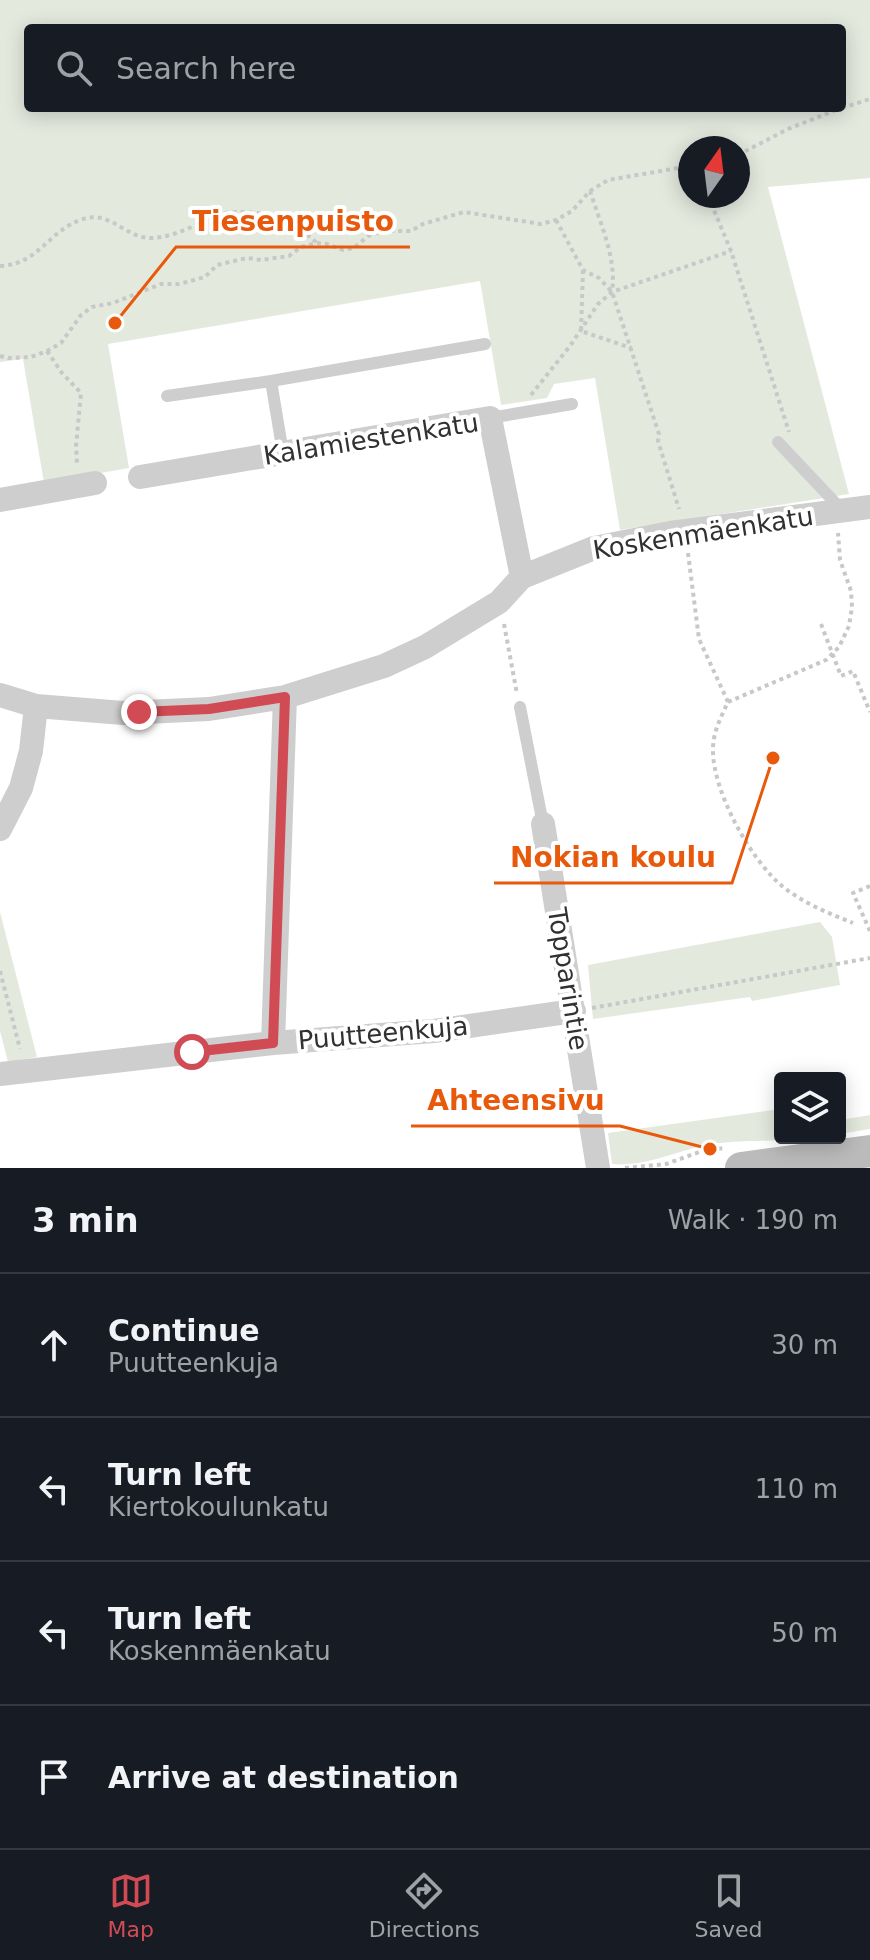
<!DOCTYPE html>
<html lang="en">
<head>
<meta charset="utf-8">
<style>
  :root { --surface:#171b24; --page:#20242c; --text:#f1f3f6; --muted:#9ea1a6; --line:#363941; --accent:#d04b54 }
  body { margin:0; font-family:"DejaVu Sans",sans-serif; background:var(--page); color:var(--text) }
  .controls { position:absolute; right:24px; bottom:24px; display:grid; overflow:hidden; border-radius:8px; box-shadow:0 4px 20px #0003 }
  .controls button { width:72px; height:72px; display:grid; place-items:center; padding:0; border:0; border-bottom:2px solid var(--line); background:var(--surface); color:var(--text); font:40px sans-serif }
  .compass { position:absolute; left:678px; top:136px; width:72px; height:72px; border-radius:50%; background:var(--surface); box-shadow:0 4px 20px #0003; rotate:14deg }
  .stop { position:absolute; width:24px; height:24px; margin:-18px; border:6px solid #d04b54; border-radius:50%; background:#fff }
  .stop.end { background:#d04b54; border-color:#fff; box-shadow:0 2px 8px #0008 }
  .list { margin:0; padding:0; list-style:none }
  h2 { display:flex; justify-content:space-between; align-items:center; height:104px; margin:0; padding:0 32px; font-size:34px }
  h2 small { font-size:26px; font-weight:400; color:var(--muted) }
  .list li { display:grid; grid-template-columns:52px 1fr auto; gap:24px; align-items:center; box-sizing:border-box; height:144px; padding:0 32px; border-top:2px solid var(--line) }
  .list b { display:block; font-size:30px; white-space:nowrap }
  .list p { margin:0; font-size:26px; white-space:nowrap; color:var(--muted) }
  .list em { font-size:26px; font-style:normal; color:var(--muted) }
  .icon { flex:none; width:44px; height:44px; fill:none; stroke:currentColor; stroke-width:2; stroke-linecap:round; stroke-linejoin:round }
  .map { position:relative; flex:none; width:870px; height:1168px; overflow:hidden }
  .search { position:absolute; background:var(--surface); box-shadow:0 4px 20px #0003; left:24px; right:24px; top:24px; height:88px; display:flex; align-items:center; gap:20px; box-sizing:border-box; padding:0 28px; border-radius:8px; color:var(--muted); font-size:30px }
  .sheet { height:680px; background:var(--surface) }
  nav { display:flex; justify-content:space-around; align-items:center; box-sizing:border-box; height:112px; border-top:2px solid var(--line); background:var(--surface); font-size:22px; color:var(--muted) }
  nav a { display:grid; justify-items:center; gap:4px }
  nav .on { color:var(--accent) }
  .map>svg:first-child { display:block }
  .green { fill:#e4e9de; fill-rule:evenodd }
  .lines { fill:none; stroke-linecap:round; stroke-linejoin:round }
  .path { stroke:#c8c8c8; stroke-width:4; stroke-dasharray:4 4; stroke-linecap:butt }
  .service { stroke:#cecece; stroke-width:12 }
  .minor { stroke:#cecece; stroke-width:24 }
  .secondary { stroke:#bbb; stroke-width:32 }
  .route { stroke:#d04b54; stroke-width:10 }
  .labels { text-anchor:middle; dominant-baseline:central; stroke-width:8; stroke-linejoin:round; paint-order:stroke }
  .street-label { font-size:26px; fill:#313131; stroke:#fff }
  .leader { fill:none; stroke:#e8590c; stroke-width:3 }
  .callout-dot { fill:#e8590c; stroke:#fff; stroke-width:3 }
  .callout-label { font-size:28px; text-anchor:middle; font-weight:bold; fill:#e8590c; stroke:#fff; stroke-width:8; stroke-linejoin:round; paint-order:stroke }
</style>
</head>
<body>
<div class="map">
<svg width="870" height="1168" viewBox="0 0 870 1168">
  <rect width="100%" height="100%" fill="#fff"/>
  <!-- green -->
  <path class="green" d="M 0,0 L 870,0 L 870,178 L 768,187 L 849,494 L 620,530 L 595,378 L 554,384 L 547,398 L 501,405 L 480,281 L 108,344 L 129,468 L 44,483 L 23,359 L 0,362 ZM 28,28 L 842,28 L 842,108 L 28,108 ZM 690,148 L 738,148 L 738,196 L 690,196 Z
    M 0,912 L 37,1057 L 8,1062 L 0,1031 Z
    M 820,922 L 832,937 L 840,985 L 752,1001 L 750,997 L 593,1019 L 588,965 Z
    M 780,1109 L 780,1138 L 815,1138 C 778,1143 740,1138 703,1146 C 673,1152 645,1167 612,1164 L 608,1133 Z
    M 870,1115 L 870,1129 L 840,1134 L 840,1120 Z"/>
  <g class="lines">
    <!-- path -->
    <path class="path" d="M 842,108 L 870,99
      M 738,155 L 788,129 L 841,108
      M 590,191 C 600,223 617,258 612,292
      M 708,196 L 731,251 L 789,432
      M 556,220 L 583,270 L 599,278 L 612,292 L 659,434 L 658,441 L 679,509
      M 0,266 C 40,264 47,231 83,219 C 111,210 126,239 152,238 C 177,237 199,222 222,214 C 235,209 276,214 288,220 C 299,226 308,236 317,243
      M 583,270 L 581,331 L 631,348
      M 47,351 L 62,373 L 81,393 L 76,446 L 77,464
      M 0,356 L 8,358 L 31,357 L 47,351 L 61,343 L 81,315 L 92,307 L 113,303 L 161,284 L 179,284 L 205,277 L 217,265 L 247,258 L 261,260 L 289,256 L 301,247 L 317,243 L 327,244 L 343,250 L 354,248 L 368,236 L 382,231 L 411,231 L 423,224 L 464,212 L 541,224 L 556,220 L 572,211 L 590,191 L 608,180 L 690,166
      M 531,395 L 570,346 L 598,304 L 612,292 L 731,251
      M 688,553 L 699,639 L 728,702 C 721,717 713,732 713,749 C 712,790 750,859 782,886 C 803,903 828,913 853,923
      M 504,624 L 517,694
      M 821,624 L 841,676 L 853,671 L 870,712
      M 728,702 L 826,660 L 839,647 L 849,626 L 852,607 L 851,591 L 840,560 L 838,533
      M 870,886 L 853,893 L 870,931
      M 0,971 L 20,1049
      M 592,1008 L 870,958
      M 625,1168 L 666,1164 L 705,1150 L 726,1148"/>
    <!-- service -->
    <path class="service" d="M 271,381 L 485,344
      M 167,396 L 271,381 L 283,453
      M 490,418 L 572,404
      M 778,442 L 842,510
      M 520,707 L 543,824"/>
    <!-- minor -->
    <path class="minor" d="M 140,477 L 490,418 L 522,577
      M 0,500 L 95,483
      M 0,695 L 36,706 L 123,713 L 209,709 L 285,697 L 384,666 L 425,647 L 499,602 L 522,577 L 594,548 L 670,533 L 870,507
      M 543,824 L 598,1168
      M 0,829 L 21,788 L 31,751 L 36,706
      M 273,1043 L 285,697
      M 0,1074 L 273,1043 L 434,1031 L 574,1011"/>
    <!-- secondary -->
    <path class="secondary" d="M 741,1168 L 870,1151"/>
  </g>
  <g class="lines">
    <!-- route -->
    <path class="route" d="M 139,712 L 209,709 L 285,697 L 273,1043 L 192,1052"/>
  </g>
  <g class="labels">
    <!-- street labels -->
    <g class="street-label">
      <text transform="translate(371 439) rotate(-9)">Kalamiestenkatu</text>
      <text transform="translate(703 533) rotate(-9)">Koskenmäenkatu</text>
      <text transform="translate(568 979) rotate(81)">Topparintie</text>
      <text transform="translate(383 1033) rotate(-5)">Puutteenkuja</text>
    </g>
  </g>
  <!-- callouts -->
  <path class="leader" d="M115 323L176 247H410M773 758L732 883H494M710 1149L620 1126H411"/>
  <g class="callout-dot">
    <circle cx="115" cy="323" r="8"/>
    <circle cx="773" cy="758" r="8"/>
    <circle cx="710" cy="1149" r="8"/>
  </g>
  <g class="callout-label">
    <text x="293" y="231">Tiesenpuisto</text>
    <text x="613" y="867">Nokian koulu</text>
    <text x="516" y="1110">Ahteensivu</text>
  </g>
</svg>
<div class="controls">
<button><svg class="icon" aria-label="layers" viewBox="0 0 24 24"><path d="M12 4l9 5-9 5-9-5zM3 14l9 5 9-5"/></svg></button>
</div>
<svg class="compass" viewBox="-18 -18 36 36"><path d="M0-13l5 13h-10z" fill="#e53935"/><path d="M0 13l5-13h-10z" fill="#9ea1a6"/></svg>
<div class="stop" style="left:192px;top:1052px"></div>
<div class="stop end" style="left:139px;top:712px"></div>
<div class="search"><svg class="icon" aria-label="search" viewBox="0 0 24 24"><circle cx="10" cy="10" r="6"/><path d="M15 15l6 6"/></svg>Search here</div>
</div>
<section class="sheet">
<h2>3 min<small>Walk · 190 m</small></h2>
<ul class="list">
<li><svg class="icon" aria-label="ahead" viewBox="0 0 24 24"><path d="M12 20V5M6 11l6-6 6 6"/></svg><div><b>Continue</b><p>Puutteenkuja</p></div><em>30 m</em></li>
<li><svg class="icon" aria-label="left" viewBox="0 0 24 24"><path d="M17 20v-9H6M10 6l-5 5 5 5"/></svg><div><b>Turn left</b><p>Kiertokoulunkatu</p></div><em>110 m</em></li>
<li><svg class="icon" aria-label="left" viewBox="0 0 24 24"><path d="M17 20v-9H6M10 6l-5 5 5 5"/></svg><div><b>Turn left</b><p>Koskenmäenkatu</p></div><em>50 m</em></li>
<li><svg class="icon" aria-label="arrive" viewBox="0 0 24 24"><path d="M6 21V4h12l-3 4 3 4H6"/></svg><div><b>Arrive at destination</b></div></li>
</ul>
</section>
<nav>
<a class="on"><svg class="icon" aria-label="map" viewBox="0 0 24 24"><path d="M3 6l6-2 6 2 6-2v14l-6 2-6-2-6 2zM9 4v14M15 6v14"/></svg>Map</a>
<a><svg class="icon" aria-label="directions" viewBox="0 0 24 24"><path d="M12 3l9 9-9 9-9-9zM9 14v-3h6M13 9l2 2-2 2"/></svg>Directions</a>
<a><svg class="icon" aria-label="saved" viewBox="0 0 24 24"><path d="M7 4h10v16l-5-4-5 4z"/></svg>Saved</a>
</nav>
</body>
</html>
